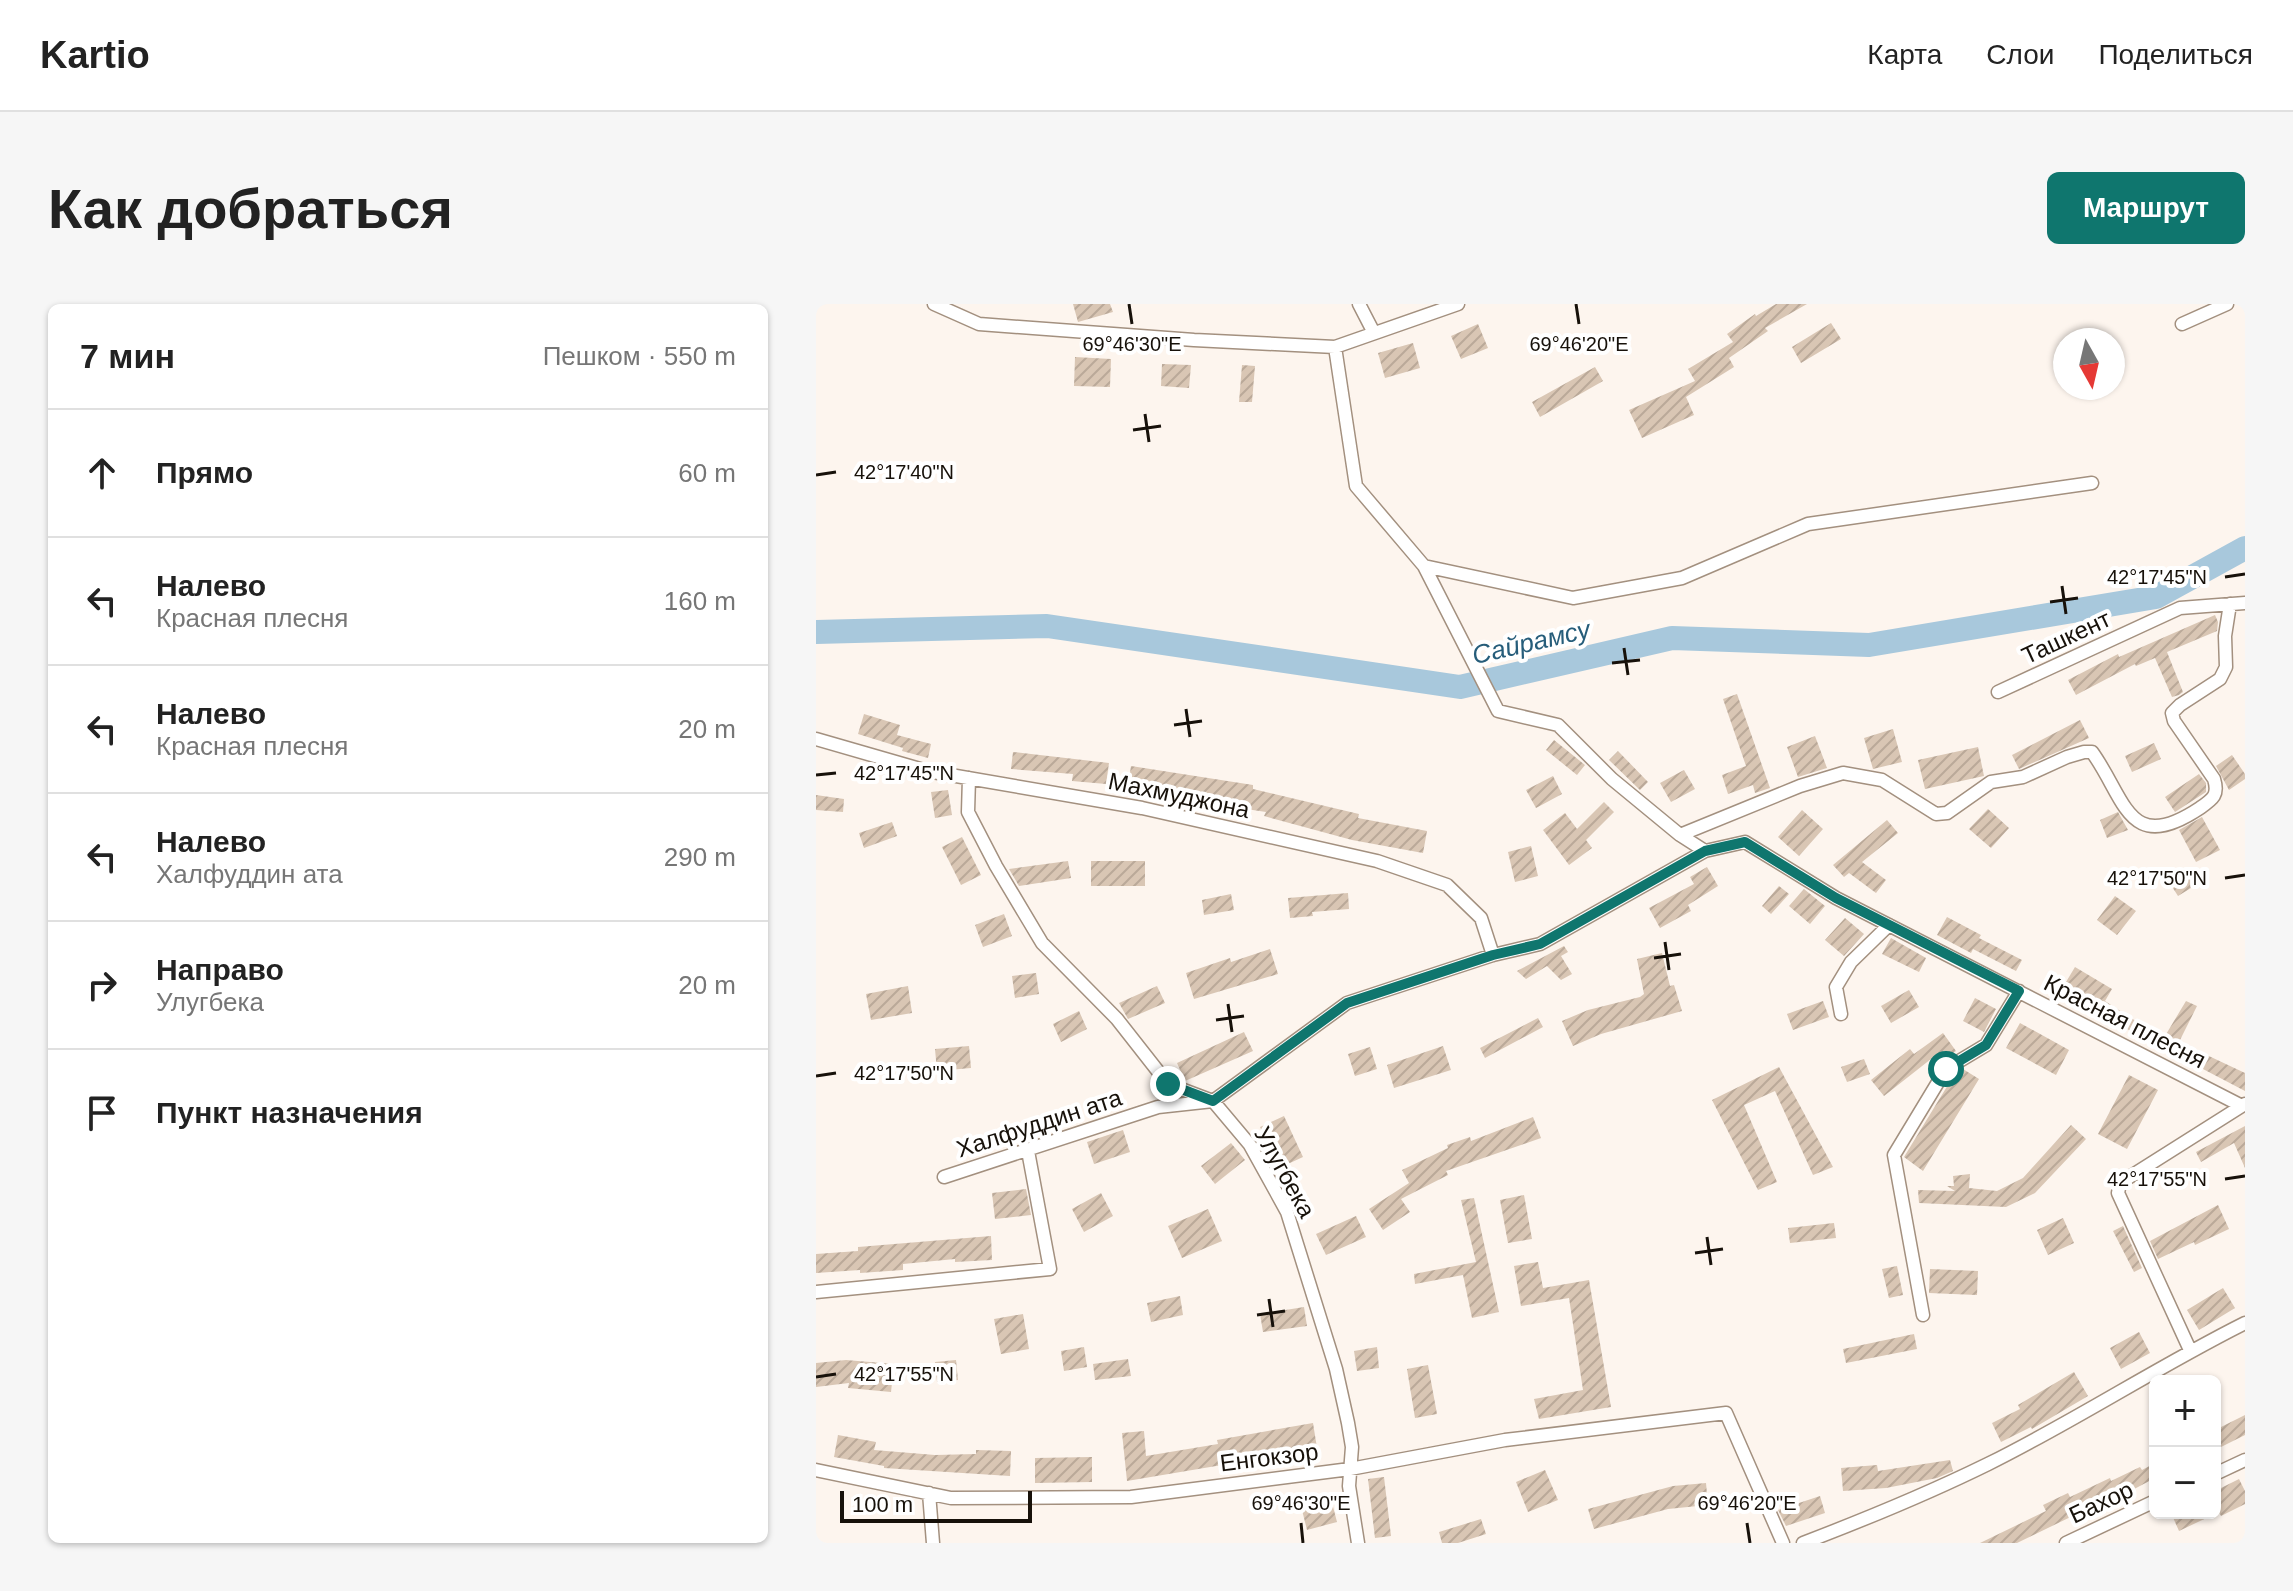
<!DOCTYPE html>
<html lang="ru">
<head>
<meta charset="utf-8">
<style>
  :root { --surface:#fff; --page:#f6f6f6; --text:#222; --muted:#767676; --line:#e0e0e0; --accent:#0f766e }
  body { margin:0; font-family:Arial,sans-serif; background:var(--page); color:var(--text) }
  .controls { position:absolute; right:24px; bottom:24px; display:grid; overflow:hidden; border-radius:12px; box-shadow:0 2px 6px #0004 }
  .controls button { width:72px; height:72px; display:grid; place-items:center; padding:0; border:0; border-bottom:2px solid var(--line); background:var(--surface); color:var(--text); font:40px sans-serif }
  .compass { position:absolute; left:1237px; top:24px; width:72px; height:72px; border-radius:50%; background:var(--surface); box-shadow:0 2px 6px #0004; rotate:172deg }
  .scale { position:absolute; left:24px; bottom:20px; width:192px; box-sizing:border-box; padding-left:8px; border:4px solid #17110a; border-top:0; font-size:22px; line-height:28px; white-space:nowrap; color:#17110a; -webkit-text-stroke:6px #fff; paint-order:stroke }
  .stop { position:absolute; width:24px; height:24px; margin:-18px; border:6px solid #0f766e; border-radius:50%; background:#fff }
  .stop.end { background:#0f766e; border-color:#fff; box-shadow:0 2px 8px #0008 }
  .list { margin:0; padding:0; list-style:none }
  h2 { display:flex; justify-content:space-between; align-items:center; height:104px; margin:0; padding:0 32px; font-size:34px }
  h2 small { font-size:26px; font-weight:400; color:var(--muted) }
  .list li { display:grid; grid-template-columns:52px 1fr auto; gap:24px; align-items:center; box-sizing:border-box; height:128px; padding:0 32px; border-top:2px solid var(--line) }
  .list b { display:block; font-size:30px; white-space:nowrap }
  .list p { margin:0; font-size:26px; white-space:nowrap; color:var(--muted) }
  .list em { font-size:26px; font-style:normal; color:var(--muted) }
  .icon { flex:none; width:44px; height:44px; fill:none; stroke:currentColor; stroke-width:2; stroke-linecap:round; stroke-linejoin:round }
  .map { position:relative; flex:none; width:1429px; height:1239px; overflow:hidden; border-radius:12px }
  header { display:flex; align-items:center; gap:48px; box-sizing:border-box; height:112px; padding:0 40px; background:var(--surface); border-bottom:2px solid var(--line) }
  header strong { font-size:38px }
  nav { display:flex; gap:44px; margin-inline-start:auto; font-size:28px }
  .intro { display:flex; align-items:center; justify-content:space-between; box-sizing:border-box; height:192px; padding:0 48px }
  h1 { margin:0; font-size:56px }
  .button { padding:20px 36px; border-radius:12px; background:var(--accent); color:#fff; font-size:28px; font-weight:700 }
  main { display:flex; gap:48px; padding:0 48px }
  aside { flex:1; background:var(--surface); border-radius:12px; box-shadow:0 2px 6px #0004 }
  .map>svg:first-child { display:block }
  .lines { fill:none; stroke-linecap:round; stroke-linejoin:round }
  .river { stroke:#a8c8dc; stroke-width:24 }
  .building { fill:url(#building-hatch) }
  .street-casing { stroke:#a3907f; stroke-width:15 }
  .street { stroke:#fff; stroke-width:12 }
  .route { stroke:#0f766e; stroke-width:10 }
  .ticks { fill:none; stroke:#17110a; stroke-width:3 }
  .labels { text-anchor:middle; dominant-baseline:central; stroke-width:8; stroke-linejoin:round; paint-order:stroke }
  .street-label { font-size:24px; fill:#17110a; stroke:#fff }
  .water-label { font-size:26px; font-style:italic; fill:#265d7a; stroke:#fff }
  .ticks-label { font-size:20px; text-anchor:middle; fill:#17110a; stroke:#fff; stroke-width:8; stroke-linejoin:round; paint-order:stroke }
</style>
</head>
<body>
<header>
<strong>Kartio</strong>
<nav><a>Карта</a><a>Слои</a><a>Поделиться</a></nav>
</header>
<div class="intro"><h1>Как добраться</h1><a class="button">Маршрут</a></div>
<main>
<aside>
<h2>7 мин<small>Пешком · 550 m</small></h2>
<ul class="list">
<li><svg class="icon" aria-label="ahead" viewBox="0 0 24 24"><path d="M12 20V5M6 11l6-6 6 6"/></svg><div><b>Прямо</b></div><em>60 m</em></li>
<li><svg class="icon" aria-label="left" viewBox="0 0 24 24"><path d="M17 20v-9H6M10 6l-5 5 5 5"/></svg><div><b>Налево</b><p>Красная плесня</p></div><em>160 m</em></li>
<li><svg class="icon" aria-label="left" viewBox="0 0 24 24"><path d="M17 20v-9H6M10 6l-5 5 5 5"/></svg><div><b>Налево</b><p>Красная плесня</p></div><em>20 m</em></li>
<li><svg class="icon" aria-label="left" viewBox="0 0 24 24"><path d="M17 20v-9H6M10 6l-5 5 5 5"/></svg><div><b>Налево</b><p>Халфуддин ата</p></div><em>290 m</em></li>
<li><svg class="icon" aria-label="right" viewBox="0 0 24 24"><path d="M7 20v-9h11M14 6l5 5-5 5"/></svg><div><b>Направо</b><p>Улугбека</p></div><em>20 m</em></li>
<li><svg class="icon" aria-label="arrive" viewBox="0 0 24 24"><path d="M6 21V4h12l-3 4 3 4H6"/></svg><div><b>Пункт назначения</b></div></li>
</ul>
</aside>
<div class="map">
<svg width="1429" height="1239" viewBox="0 0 1429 1239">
  <defs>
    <pattern id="building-hatch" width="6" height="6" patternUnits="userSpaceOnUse" patternTransform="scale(2)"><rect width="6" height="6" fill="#d9c6b4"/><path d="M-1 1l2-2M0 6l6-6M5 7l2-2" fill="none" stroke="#baa999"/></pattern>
  </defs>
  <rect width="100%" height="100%" fill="#fdf5ee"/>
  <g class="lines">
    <!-- river -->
    <path class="river" d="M 0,328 L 231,322 L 644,383 L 856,334 L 1053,341 L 1340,293 L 1429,244"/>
  </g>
  <!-- building -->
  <path class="building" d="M 257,0 L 294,0 L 297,8 L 262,18 Z
    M 960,0 L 991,0 L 949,24 L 952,27 L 913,54 L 918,63 L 870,93 L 878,111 L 826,134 L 813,106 L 879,77 L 872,65 L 917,38 L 911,30 L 939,10 L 940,12 Z
    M 1015,19 L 1025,35 L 985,59 L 976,43 Z
    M 662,20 L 672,44 L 645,55 L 635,32 Z
    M 597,39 L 604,64 L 569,74 L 562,49 Z
    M 259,53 L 295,55 L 294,83 L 258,82 Z
    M 346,60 L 375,61 L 373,84 L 345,82 Z
    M 426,61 L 439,62 L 436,98 L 423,98 Z
    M 779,63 L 787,77 L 724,113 L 716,98 Z
    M 1399,311 L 1402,318 L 1401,327 L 1351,348 L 1367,388 L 1363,391 L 1356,393 L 1339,354 L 1320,362 L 1319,360 L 1260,391 L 1252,376 L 1302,350 L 1303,353 Z
    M 921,390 L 954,484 L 939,489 L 937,481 L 912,490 L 906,471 L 930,462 L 907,395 Z
    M 48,410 L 84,421 L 81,431 L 115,440 L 112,454 L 86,447 L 87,444 L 42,430 Z
    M 1264,416 L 1273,434 L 1203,465 L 1196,451 Z
    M 1077,425 L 1086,458 L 1057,465 L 1048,434 Z
    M 999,432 L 1011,464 L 982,473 L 971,443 Z
    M 738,436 L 769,461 L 761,471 L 730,446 Z
    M 1338,439 L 1345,455 L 1316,468 L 1309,452 Z
    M 1162,443 L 1168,472 L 1109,485 L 1102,456 Z
    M 802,447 L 832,478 L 824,486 L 793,456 Z
    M 197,448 L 293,459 L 290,480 L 256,477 L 257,470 L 195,465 Z
    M 1416,451 L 1429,470 L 1429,475 L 1413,486 L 1400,462 Z
    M 315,462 L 437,481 L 437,485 L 543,510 L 542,514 L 611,527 L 607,549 L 536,536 L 448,512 L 450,508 L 311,487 Z
    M 868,466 L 879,485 L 855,498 L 844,479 Z
    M 1383,470 L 1390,479 L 1390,488 L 1359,508 L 1349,493 Z
    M 737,472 L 746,490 L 720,504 L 710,486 Z
    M 132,486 L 136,511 L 119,514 L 115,488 Z
    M 0,491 L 28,495 L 27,508 L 0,506 Z
    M 788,498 L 798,508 L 770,536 L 776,544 L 753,561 L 727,526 L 749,509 L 761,525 Z
    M 1172,505 L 1193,524 L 1175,544 L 1153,525 Z
    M 986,506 L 1007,525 L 983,552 L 962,533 Z
    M 1302,508 L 1312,526 L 1291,534 L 1284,516 Z
    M 1386,513 L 1404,546 L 1380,558 L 1363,526 Z
    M 1071,516 L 1082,529 L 1046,558 L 1070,576 L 1060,589 L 1033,569 L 1028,573 L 1017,561 Z
    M 76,518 L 81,532 L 48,544 L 43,529 Z
    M 146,533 L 165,571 L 145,581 L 126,543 Z
    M 715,542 L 722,572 L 699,578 L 692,548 Z
    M 252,557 L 255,574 L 203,582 L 193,565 Z
    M 275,557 L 329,557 L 329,582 L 275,582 Z
    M 891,563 L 902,582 L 872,601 L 875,607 L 844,624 L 833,604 L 878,580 L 874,573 Z
    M 1374,565 L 1383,579 L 1362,592 L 1353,578 Z
    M 963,582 L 973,590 L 955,610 L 946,602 Z
    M 988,585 L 1009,602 L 994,620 L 973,602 Z
    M 532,589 L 533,605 L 496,608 L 497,612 L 474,614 L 472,594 Z
    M 415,590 L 418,606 L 388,611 L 386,596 Z
    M 1299,592 L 1320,607 L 1301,631 L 1281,616 Z
    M 188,610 L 196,632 L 167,643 L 159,621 Z
    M 1131,613 L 1165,631 L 1163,634 L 1206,656 L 1200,667 L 1157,645 L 1155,649 L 1121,631 Z
    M 1029,614 L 1048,630 L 1028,652 L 1009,636 Z
    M 1075,634 L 1110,654 L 1103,668 L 1066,650 Z
    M 748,642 L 752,648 L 745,652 L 756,670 L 745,676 L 731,662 L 710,675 L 701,667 Z
    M 454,645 L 462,670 L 378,695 L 370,669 L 414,654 L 415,658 Z
    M 846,649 L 854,682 L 858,681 L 866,707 L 785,730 L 757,742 L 746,717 L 772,706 L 824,693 L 828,690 L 821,655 Z
    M 1259,663 L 1296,685 L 1289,697 L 1326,721 L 1319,730 L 1283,707 L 1282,710 L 1244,688 Z
    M 220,669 L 223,690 L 199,694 L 196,672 Z
    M 92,682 L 96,709 L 55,716 L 50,690 Z
    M 341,682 L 349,699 L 312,715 L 303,699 Z
    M 1093,686 L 1103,703 L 1075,719 L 1065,702 Z
    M 1159,694 L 1180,705 L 1168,728 L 1147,717 Z
    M 1007,697 L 1013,713 L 977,726 L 971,710 Z
    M 1370,697 L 1381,702 L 1363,738 L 1429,769 L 1429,787 L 1343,742 Z
    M 263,707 L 271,725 L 245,738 L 237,720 Z
    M 722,714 L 727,723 L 669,754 L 664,744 Z
    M 1204,719 L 1253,746 L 1240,771 L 1190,744 Z
    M 428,728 L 437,747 L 369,777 L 361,759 Z
    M 1127,729 L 1140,747 L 1120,762 L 1115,755 L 1068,792 L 1055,776 L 1094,745 L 1098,750 Z
    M 153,742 L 155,764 L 121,767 L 119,745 Z
    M 627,742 L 635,766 L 578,784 L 571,761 Z
    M 554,743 L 561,765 L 539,772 L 532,750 Z
    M 1048,755 L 1054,770 L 1031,778 L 1025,763 Z
    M 963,763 L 1017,863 L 997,871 L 959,787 L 928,801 L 961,878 L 942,886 L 896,796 Z
    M 1147,765 L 1163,775 L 1107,867 L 1088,853 L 1138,771 Z
    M 1313,771 L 1342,786 L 1311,845 L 1282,830 Z
    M 468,812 L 487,853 L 463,864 L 444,823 Z
    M 717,813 L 725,834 L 630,867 L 632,871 L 585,895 L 594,908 L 567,926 L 553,905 L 593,879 L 586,866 L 632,844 L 631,841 L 654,833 L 655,837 Z
    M 1255,821 L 1270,835 L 1219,889 L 1190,903 L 1103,899 L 1102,886 L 1139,887 L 1131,882 L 1138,882 L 1137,872 L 1154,870 L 1153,884 L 1181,887 L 1207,874 Z
    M 1429,822 L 1429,864 L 1418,839 L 1385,858 L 1380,848 Z
    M 307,826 L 314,848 L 278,860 L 271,838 Z
    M 415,839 L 429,856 L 399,880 L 385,862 Z
    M 210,885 L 215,911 L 179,915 L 176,889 Z
    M 285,889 L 297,912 L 268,928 L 256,905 Z
    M 708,891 L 716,935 L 692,939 L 684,896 Z
    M 658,894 L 683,1008 L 656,1014 L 647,971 L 599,980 L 598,970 L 660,958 L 645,896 Z
    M 1402,901 L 1413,925 L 1379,941 L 1378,938 L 1342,955 L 1334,937 Z
    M 392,905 L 406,937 L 366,954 L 352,922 Z
    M 540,912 L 550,933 L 510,951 L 500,930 Z
    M 1247,914 L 1258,939 L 1232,951 L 1221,926 Z
    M 1018,919 L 1020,934 L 974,939 L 972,924 Z
    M 1307,922 L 1326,964 L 1318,968 L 1297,927 Z
    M 175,932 L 176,956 L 139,958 L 139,955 L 87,960 L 87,966 L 44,969 L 44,966 L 0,969 L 0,950 L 42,947 L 42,943 Z
    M 722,958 L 727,984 L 773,976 L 795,1103 L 723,1115 L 718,1095 L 767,1086 L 753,994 L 705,1002 L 698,962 Z
    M 1081,962 L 1087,991 L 1073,994 L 1066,965 Z
    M 1114,965 L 1162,967 L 1161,991 L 1113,989 Z
    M 1407,984 L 1419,1004 L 1383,1026 L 1371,1006 Z
    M 364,992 L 367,1011 L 335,1018 L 331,999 Z
    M 488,1003 L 491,1022 L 447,1028 L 444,1010 Z
    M 207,1010 L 213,1045 L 185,1050 L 178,1015 Z
    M 1323,1028 L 1334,1049 L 1305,1065 L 1294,1044 Z
    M 1098,1030 L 1101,1045 L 1030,1059 L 1027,1045 Z
    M 268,1043 L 271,1063 L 248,1067 L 245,1047 Z
    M 561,1043 L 563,1064 L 541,1067 L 538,1047 Z
    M 312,1055 L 315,1072 L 279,1076 L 277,1060 Z
    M 30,1056 L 78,1060 L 75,1088 L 32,1084 L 33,1079 L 0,1083 L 0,1059 Z
    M 140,1056 L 142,1076 L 121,1078 L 119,1058 Z
    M 612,1061 L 621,1110 L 599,1114 L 591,1065 Z
    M 1258,1068 L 1272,1092 L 1216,1125 L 1215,1123 L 1185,1138 L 1176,1119 L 1204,1105 L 1202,1101 Z
    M 1429,1111 L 1429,1131 L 1399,1146 L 1399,1126 Z
    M 497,1119 L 501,1144 L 406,1163 L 406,1161 L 311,1177 L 306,1129 L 328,1127 L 330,1152 L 402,1140 L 401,1136 Z
    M 22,1131 L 60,1138 L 58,1146 L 119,1151 L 160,1150 L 160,1146 L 195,1147 L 194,1172 L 68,1164 L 68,1162 L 18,1153 Z
    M 276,1153 L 276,1178 L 219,1179 L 219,1154 Z
    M 1134,1156 L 1137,1167 L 1121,1174 L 1070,1184 L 1027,1187 L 1025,1164 L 1061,1161 L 1062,1167 Z
    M 1339,1159 L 1339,1174 L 1273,1209 L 1271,1205 L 1201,1239 L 1164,1239 L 1230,1207 L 1227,1201 L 1252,1189 L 1254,1193 L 1294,1174 L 1295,1177 L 1324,1163 L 1326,1166 Z
    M 729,1166 L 742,1196 L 712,1208 L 700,1178 Z
    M 568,1173 L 575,1232 L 559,1234 L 552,1175 Z
    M 1423,1175 L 1429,1187 L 1429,1200 L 1405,1212 L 1403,1208 L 1363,1227 L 1355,1209 L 1399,1209 L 1399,1187 Z
    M 890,1179 L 892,1201 L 852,1205 L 778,1225 L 772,1205 L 857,1182 Z
    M 514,1191 L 521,1218 L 491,1226 L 484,1198 Z
    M 1004,1192 L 1009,1209 L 970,1222 L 962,1206 Z
    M 665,1215 L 670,1230 L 642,1239 L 626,1239 L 623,1228 Z"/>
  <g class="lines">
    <!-- street casing -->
    <g class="street-casing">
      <path id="street" d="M 118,0 L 163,20 L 378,36 L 519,43 L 642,0
        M 543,0 L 558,29
        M 1366,20 L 1411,0
        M 519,43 L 540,182 L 608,262 L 757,294 L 866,274 L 992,220 L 1276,179
        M 608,262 L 682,407 L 742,421 L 796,475 L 864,531 L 889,547 L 929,538 L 1020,594 L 1424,801
        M 1182,388 L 1364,304 L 1429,299
        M 0,435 L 111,467 L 326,504 L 561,557 L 631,581 L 665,614 L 677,651
        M 153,474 L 152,508 L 180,562 L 226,639 L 301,715 L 352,780 L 397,797 L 434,841 L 471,908 L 520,1065 L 532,1119 L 536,1143 L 533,1182 L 542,1239
        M 864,531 L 984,482 L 1027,469 L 1066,476 L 1120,510 L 1131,509 L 1175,478 L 1207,473 L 1251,453 L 1268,448 L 1276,448 C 1310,495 1312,552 1384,504 C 1397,495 1403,491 1398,475 L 1358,417 L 1356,409 L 1364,401 L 1404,375 L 1410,363 L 1409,332 L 1414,300
        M 1025,710 L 1020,683 L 1035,658 L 1073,621
        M 128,873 L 342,803 L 397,797 L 531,699 L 677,651 L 724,640 L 889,547
        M 0,988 L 234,965 L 212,847
        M 1107,1011 L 1078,851 L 1130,765 L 1170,741 L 1203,687
        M 1374,1046 L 1302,889 L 1304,879 L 1429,800
        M 0,1166 L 135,1194 L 315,1193 L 534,1165 L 689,1136 L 910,1109 L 967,1239
        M 1399,1170 L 1429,1156
        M 113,1189 L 117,1239
        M 987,1239 C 1050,1215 1111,1190 1172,1160 C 1259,1117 1341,1063 1429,1019
        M 1250,1239 L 1339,1197"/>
    </g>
    <!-- street -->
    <use href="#street" class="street"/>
  </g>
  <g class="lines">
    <!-- route -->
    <path class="route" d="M 352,780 L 397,797 L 531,699 L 677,651 L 724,640 L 889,547 L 929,538 L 1020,594 L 1203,687 L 1170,741 L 1130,765"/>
  </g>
  <!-- ticks -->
  <path class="ticks" d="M 313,0 L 316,20M 760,0 L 763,20M 329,110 L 333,138M 317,126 L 345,122M 0,171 L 20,168M 1409,273 L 1429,270M 1246,282 L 1250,310M 1234,298 L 1262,294M 808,344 L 812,371M 796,359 L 824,356M 370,405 L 374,433M 358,421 L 386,417M 0,471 L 20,469M 1409,574 L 1429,571M 849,638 L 853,666M 838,654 L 865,650M 412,700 L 416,728M 400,716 L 428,712M 0,772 L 20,769M 1409,875 L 1429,872M 891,933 L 895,961M 879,949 L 907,945M 453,995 L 457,1023M 441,1011 L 469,1007M 0,1073 L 20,1070M 485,1219 L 487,1239M 931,1219 L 934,1239"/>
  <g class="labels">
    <!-- street labels -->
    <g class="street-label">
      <text transform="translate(1250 333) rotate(-25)">Ташкент</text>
      <text transform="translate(363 491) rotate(12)">Махмуджона</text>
      <text transform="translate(1309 717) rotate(27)">Красная плесня</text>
      <text transform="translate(223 819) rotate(-18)">Халфуддин ата</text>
      <text transform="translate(469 868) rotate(61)">Улугбека</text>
      <text transform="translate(453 1153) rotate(-7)">Енгокзор</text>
      <text transform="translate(1285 1198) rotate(-25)">Бахор</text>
    </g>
    <!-- water labels -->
    <g class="water-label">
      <text transform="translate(715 338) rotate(-13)">Сайрамсу</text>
    </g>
  </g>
  <g class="ticks-label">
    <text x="316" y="47">69°46'30"E</text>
    <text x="763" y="47">69°46'20"E</text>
    <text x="88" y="175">42°17'40"N</text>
    <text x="1341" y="280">42°17'45"N</text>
    <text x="88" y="476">42°17'45"N</text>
    <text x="1341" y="581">42°17'50"N</text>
    <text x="88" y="776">42°17'50"N</text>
    <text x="1341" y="882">42°17'55"N</text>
    <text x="88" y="1077">42°17'55"N</text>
    <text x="485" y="1206">69°46'30"E</text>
    <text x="931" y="1206">69°46'20"E</text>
  </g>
</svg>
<div class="controls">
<button>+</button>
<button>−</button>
</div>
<svg class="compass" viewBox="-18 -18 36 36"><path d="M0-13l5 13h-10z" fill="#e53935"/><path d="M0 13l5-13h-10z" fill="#767676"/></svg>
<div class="scale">100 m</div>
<div class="stop" style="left:1130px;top:765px"></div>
<div class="stop end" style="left:352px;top:780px"></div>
</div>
</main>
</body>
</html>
